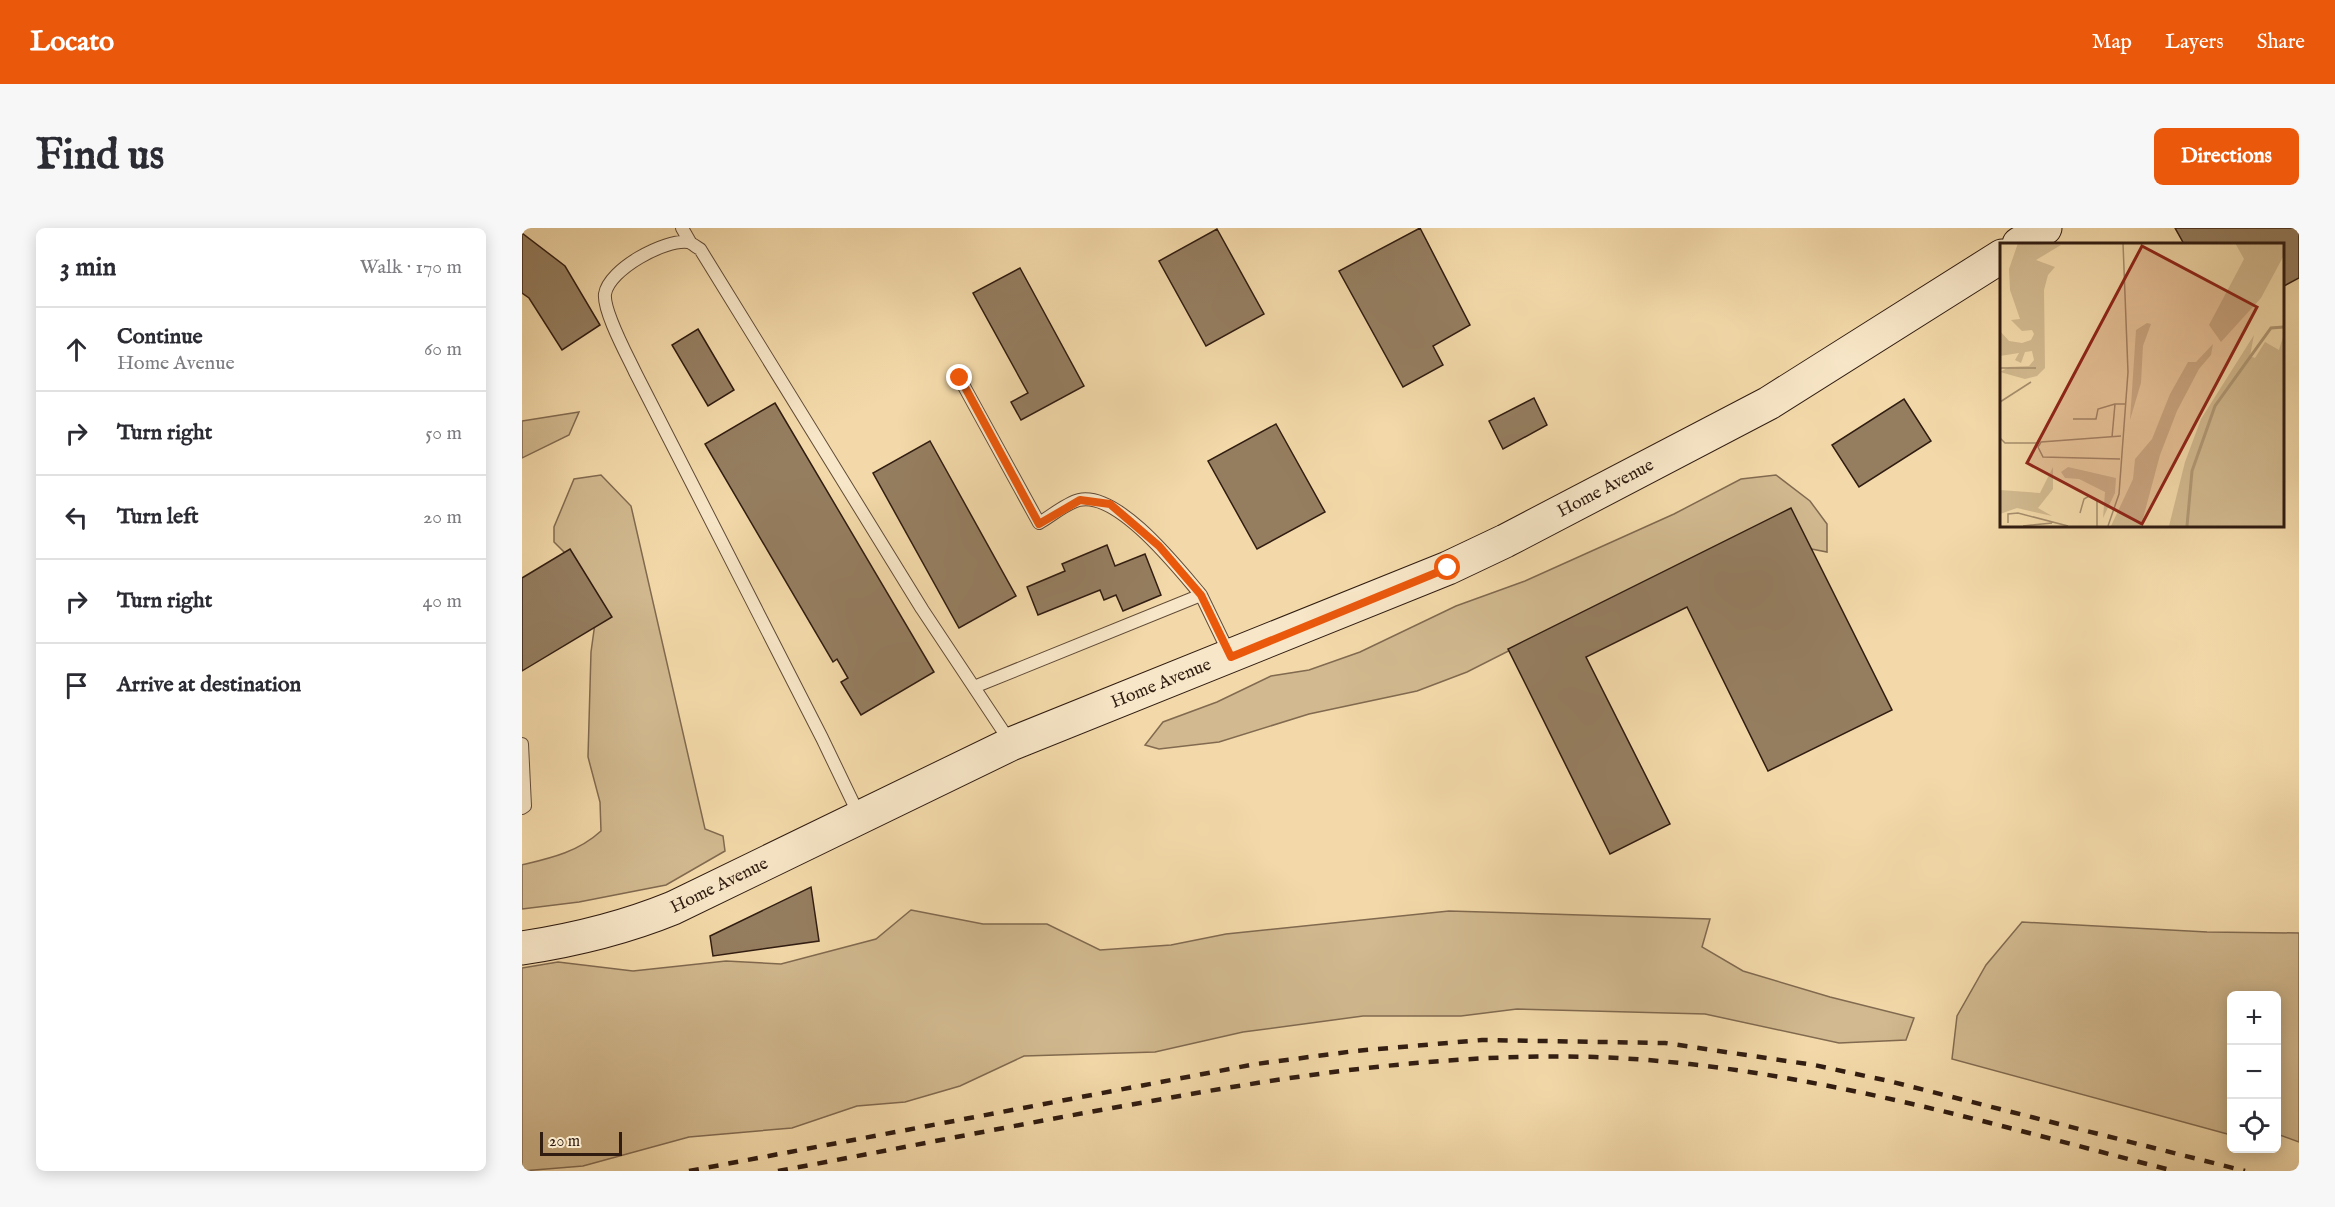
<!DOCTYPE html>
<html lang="en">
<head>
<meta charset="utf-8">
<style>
  :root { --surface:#fff; --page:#f7f7f7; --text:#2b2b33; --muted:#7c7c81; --line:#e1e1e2; --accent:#ea580c }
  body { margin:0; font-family:"IM FELL English",serif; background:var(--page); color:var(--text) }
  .controls { position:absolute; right:18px; bottom:18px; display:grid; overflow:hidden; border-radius:9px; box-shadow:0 3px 15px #0003 }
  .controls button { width:54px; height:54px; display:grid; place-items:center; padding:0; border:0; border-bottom:2px solid var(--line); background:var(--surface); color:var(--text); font:30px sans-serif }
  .scale { position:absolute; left:18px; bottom:15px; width:82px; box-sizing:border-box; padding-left:6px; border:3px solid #301c11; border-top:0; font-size:16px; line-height:21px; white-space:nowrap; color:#301c11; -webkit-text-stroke:4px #f7e6c7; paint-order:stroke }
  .stop { position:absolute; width:18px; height:18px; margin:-14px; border:4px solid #ea580c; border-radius:50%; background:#fff }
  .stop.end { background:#ea580c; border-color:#fff; box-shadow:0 2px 6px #0008 }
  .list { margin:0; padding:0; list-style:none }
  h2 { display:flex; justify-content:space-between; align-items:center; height:78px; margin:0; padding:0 24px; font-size:26px }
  h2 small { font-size:20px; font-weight:400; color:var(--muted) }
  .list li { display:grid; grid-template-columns:39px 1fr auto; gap:18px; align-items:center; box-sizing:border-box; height:84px; padding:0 24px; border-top:2px solid var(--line) }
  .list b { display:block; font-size:22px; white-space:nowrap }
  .list p { margin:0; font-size:20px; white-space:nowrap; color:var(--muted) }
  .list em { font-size:20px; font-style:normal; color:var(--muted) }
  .icon { flex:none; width:33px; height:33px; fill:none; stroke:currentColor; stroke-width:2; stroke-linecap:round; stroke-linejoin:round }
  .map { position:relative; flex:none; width:1777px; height:943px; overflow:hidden; border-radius:9px }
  header { display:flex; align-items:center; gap:36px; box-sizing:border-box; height:84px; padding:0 30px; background:var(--accent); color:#fff }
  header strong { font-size:28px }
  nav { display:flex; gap:33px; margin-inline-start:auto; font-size:21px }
  .intro { display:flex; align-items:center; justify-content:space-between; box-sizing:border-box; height:144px; padding:0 36px }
  h1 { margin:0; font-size:42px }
  .button { padding:15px 27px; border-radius:9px; background:var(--accent); color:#fff; font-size:21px; font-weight:700 }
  main { display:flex; gap:36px; padding:0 36px }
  aside { flex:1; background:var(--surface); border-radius:9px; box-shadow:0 3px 15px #0003 }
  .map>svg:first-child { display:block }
  .green { fill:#d2b98f; stroke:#816a50; stroke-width:1.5 }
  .building { fill:#957e60; stroke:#301c11; stroke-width:1.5 }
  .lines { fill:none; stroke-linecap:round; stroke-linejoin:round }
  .lane-casing { stroke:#614b37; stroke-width:14 }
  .secondary-casing { stroke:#301c11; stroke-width:35 }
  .lane { stroke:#f7e6c7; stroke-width:12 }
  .secondary { stroke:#f7e6c7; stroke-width:33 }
  .rail { stroke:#301c11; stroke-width:4.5; stroke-dasharray:10 10; stroke-linecap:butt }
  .route { stroke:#ea580c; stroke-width:8 }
  .labels { text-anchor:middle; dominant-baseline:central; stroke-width:6; stroke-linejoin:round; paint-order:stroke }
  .street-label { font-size:18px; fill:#301c11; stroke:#f7e6c7 }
  .inset-river { fill:none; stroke:#b19975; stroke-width:3 }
  .inset-road { fill:none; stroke:#a58d6c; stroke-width:1.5 }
  .view { fill:#8f2418; fill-opacity:0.15; stroke:#8f2418; stroke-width:3 }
  .inset-edge { fill:none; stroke:#301c11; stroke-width:3 }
</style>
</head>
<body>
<header>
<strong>Locato</strong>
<nav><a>Map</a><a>Layers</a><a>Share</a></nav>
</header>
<div class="intro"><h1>Find us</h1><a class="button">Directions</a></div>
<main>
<aside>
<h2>3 min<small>Walk · 170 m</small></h2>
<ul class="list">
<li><svg class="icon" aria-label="ahead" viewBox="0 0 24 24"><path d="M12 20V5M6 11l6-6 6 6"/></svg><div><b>Continue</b><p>Home Avenue</p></div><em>60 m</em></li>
<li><svg class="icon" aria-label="right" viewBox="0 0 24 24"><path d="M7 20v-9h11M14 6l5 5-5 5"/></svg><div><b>Turn right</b></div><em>50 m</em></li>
<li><svg class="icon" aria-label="left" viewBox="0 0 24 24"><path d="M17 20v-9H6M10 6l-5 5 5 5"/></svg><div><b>Turn left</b></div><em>20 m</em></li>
<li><svg class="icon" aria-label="right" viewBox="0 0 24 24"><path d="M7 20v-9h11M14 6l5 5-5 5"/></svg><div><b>Turn right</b></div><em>40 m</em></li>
<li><svg class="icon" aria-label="arrive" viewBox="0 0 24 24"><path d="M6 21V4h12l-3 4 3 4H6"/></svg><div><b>Arrive at destination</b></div></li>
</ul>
</aside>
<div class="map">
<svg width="1777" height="943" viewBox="0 0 1777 943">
  <rect width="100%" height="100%" fill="#f3d9a9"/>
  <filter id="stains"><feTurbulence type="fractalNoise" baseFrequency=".00333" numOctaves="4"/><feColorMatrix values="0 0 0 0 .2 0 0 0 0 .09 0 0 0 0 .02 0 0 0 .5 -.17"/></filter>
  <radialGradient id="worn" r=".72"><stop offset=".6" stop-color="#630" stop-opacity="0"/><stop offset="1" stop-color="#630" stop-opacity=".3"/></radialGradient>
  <!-- green -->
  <path class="green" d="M 57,184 L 47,207 L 0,230 L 0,193 Z
    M 79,247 L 109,278 L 183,601 L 201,608 L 203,623 L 144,657 L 57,674 L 0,681 L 0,637 C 29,630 56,624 79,603 L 78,574 L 66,529 L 69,424 L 73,395 L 45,327 L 32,314 L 32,299 L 52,251 Z
    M 1254,247 L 1288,273 L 1305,296 L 1305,324 L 1259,315 L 1030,401 L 945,444 L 895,463 L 787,486 L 697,514 L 637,521 L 623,517 L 641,494 L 695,474 L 749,448 L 787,442 L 838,424 L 934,378 L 1003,353 L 1152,286 L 1219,251 Z
    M 389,682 L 461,696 L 525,696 L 578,722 L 649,717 L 704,706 L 927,683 L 1188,691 L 1180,719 L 1221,743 L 1308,769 L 1392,790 L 1384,812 L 1317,815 L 1183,786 L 995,781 L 939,788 L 841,788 L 721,804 L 633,824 L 502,828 L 438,858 L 383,874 L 335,878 L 270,900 L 167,909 L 61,938 L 0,943 L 0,740 L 36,734 L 111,743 L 204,733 L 259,736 L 354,711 Z
    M 1500,694 L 1685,704 L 1777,705 L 1777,914 L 1755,906 L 1754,768 L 1710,768 L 1709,907 L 1430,831 L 1435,788 L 1464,737 Z"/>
  <!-- building -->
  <path class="building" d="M 898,0 L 948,97 L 911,118 L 921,137 L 881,159 L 817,43 Z
    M 1653,0 L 1777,0 L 1777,50 L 1760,59 L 1760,16 L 1662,16 Z
    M 695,1 L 742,86 L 684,118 L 637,33 Z
    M 0,5 L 43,38 L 78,97 L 40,122 L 7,70 L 0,65 Z
    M 498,40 L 562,158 L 499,192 L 489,174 L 506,165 L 451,65 Z
    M 176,101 L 212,162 L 186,178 L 150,117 Z
    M 1012,170 L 1025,197 L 981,221 L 967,193 Z
    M 1382,171 L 1409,213 L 1337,259 L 1310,217 Z
    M 253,175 L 412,444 L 339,487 L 319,454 L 326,450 L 315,431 L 311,434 L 183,216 Z
    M 754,196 L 803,284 L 735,321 L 686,233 Z
    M 408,213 L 494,368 L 437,400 L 351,245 Z
    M 1269,280 L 1370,482 L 1246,543 L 1165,379 L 1064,429 L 1148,596 L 1088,626 L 986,421 Z
    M 585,317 L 593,338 L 623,326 L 639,367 L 601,383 L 594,367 L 582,372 L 578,362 L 516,387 L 505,359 L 543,343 L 540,336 Z
    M 48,321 L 90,389 L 0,443 L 0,350 Z
    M 289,659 L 297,713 L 191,728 L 188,708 Z"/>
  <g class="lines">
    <!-- lane casing -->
    <g class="lane-casing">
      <path id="lane" d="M 160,0 L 168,14
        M 438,151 L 517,295 C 528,289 544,275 557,272 C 596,263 656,340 679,367
        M 452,459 L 679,367 L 708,427
        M 0,516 L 3,578 L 0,580
        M 337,587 L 300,510 L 113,144 C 105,127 81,83 83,66 C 87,41 143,11 166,14 C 170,15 174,19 178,21 L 400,381 L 489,515"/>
    </g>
    <!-- secondary casing -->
    <g class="secondary-casing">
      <g id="secondary">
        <path d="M 1497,16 L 1523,0"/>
        <path id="s1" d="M 0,720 C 53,712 102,700 151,680 L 489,516 L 926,340 L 983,313 L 1247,175 L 1480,28"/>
      </g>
    </g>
    <!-- lane -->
    <use href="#lane" class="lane"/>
    <!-- secondary -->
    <use href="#secondary" class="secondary"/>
    <!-- rail -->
    <path class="rail" d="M 167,943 L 734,836 L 833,823 L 960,812 L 1143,815 L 1292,837 L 1367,853 L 1723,943
      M 256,943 C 385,919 513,893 641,871 C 785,845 927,825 1073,829 C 1270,836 1462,894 1652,943"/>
  </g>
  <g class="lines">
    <!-- route -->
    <path class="route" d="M 438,150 L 517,296 L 558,272 L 588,276 L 637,318 L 679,367 L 709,429 L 926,340"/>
  </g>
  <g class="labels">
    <!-- street labels -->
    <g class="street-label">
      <text stroke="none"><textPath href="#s1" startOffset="1180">Home Avenue</textPath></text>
      <text stroke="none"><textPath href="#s1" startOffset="694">Home Avenue</textPath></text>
      <text stroke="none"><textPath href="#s1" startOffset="208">Home Avenue</textPath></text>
    </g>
  </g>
  <!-- overview -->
  <g transform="translate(1478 15)">
    <rect width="284" height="284" fill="#f3d9a9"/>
    <path d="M 18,0 L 61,2 L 36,17 L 55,24 L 48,32 L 44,47 L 45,125 L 37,133 L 25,136 L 0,129 L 9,124 L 29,123 L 34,117 L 32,108 L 25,109 L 21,120 L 15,117 L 19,110 L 0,113 L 0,88 L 9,98 L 22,100 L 31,97 L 34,91 L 32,87 L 22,88 L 11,77 L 20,76 L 10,47 L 9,26 ZM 235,0 L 283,0 L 283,14 L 261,55 L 221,99 L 209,82 L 244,16 ZM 147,80 L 151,81 L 143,103 L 141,140 L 130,177 L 136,87 ZM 254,92 L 250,113 L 255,115 L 265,99 L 279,107 L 283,94 L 283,283 L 169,283 L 185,219 L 201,176 ZM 213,101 L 211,112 L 199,126 L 177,168 L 160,212 L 141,283 L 111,283 L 133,236 L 135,216 L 152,196 L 170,151 L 188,119 L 196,119 ZM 53,224 L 53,246 L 38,265 L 52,273 L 17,265 L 0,271 L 0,247 L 40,250 ZM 68,224 L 116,235 L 115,250 L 103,275 L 105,249 L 79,236 L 65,235 L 61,229 Z" fill="#d2b98f"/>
    <path class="inset-river" d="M 187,283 L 192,228 L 215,163 L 271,85 L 284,84"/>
    <path class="inset-road" d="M 0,125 L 36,125M 0,159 L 31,139M 73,176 L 96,176 L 98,166 L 115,161M 112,194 L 115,161 L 125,161M 0,195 L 5,200 L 39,200M 120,216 L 43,214 L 38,204 L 41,199 L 121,193M 80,270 L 84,256 L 89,253 L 97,257 L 97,283M 8,280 L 8,271 L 18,270 L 68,283M 23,283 L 52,280M 108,283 L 119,251 L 128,129 L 123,0"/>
    <path class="view" d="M 142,3 L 257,64 L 142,281 L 27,220 Z"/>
    <rect width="284" height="284" class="inset-edge"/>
  </g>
  <rect width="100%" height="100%" filter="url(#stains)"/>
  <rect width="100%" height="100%" fill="url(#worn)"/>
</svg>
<div class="controls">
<button>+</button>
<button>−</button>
<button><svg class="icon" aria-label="locate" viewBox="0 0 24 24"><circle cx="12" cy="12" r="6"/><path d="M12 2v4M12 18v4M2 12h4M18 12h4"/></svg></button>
</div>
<div class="scale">20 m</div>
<div class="stop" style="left:926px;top:340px"></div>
<div class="stop end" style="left:438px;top:150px"></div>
</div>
</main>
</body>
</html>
